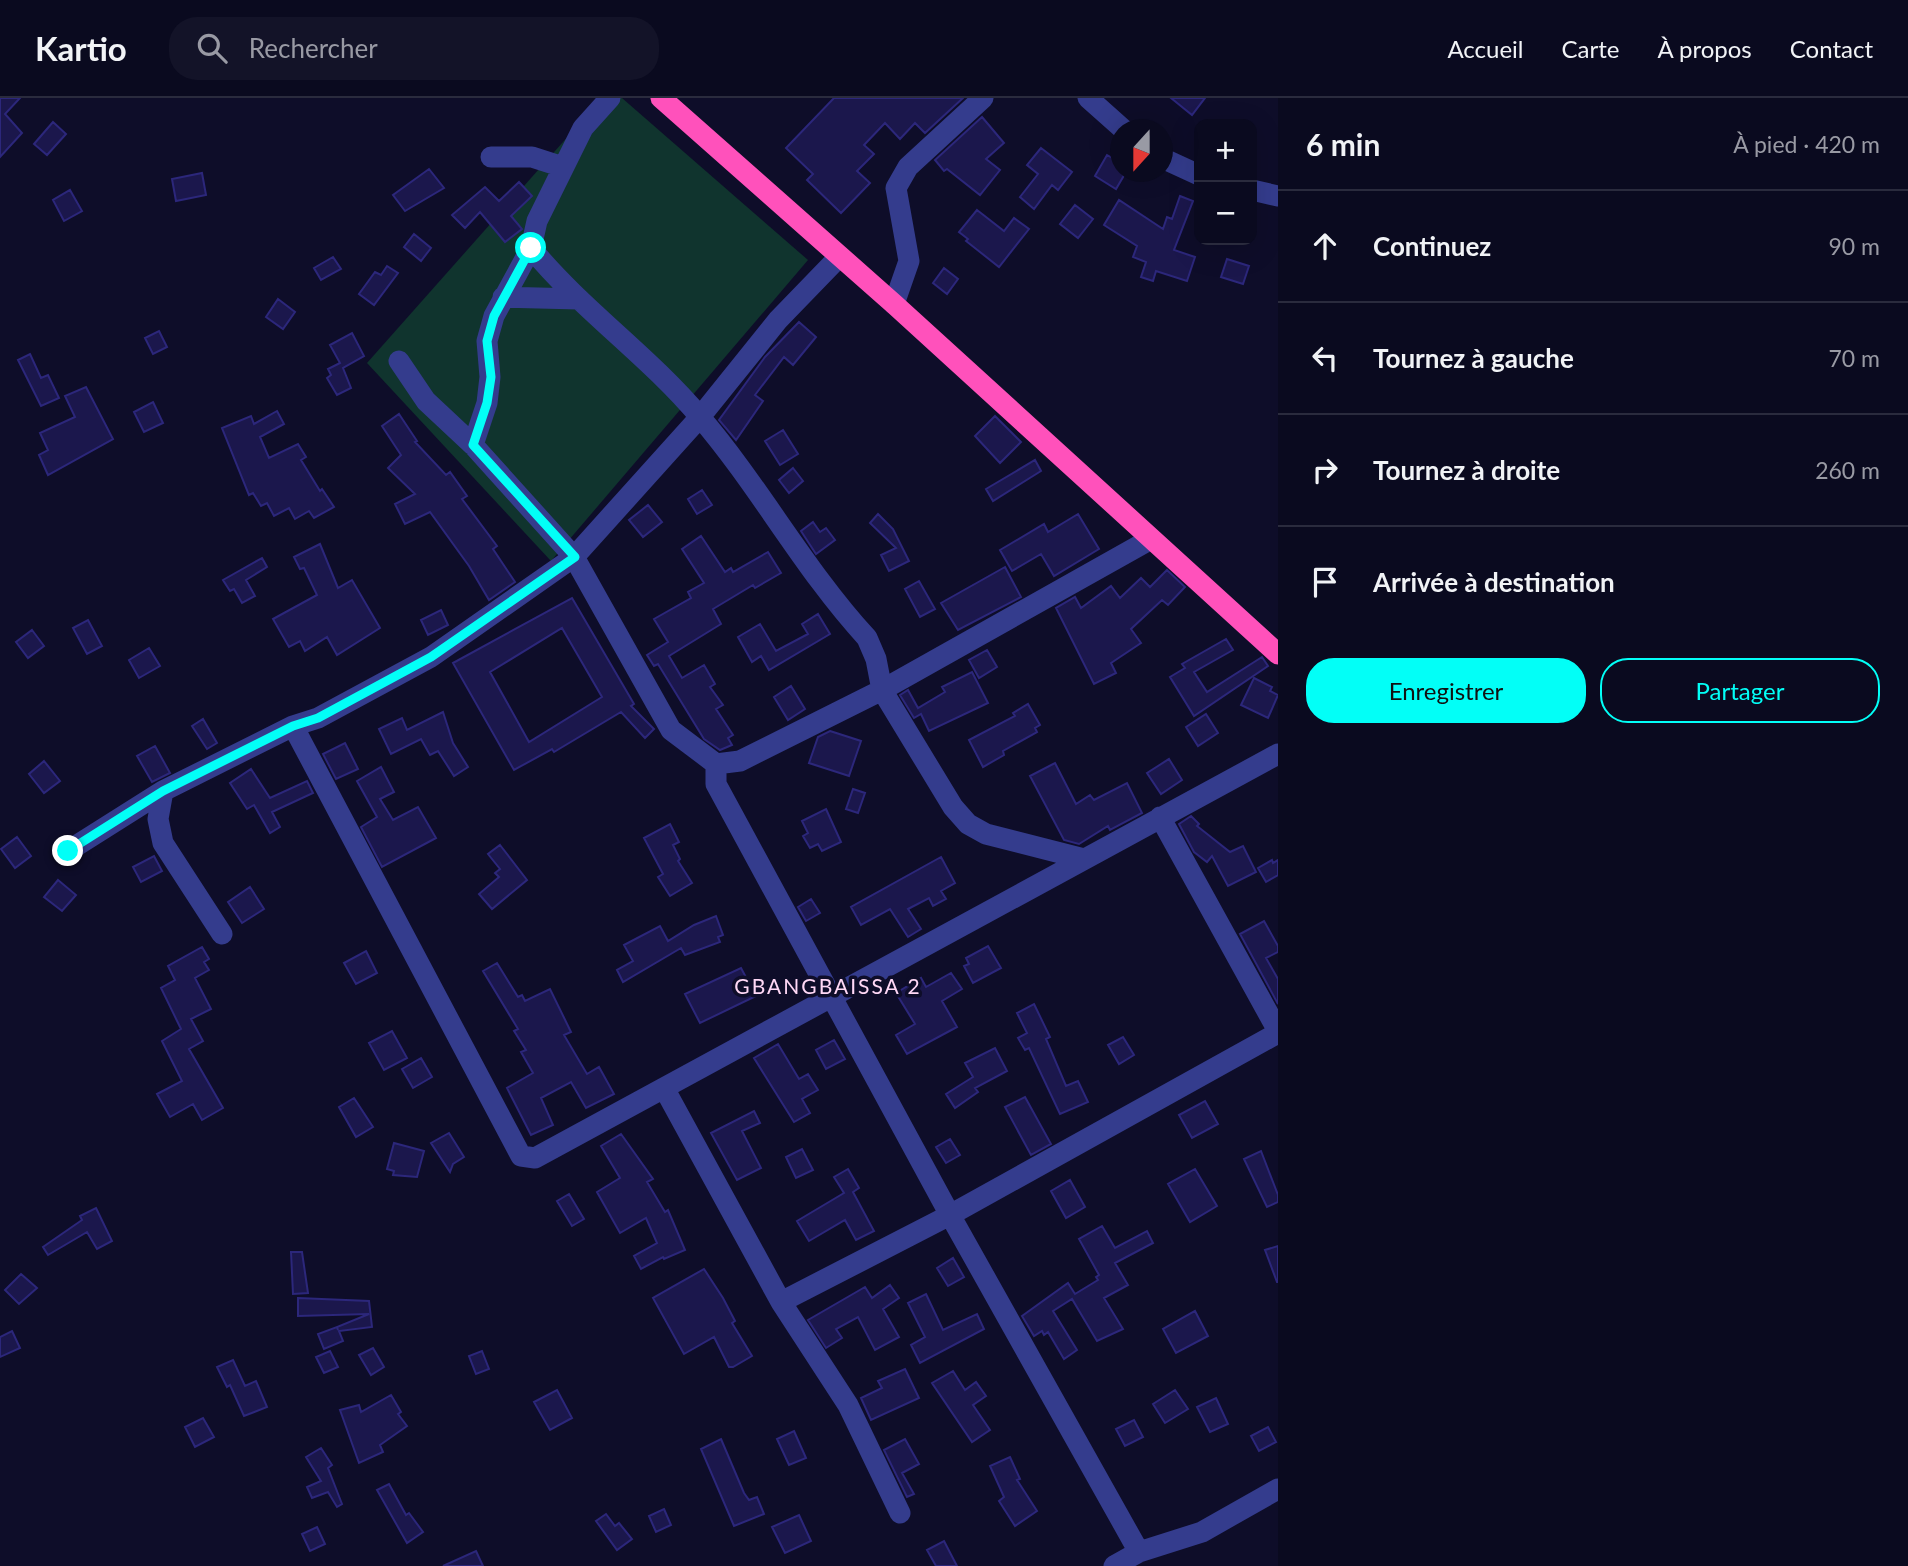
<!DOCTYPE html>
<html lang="fr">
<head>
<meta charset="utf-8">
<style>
  :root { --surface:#0a0a1f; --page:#131328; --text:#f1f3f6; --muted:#999aa4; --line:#2a2b3d; --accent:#02fff7 }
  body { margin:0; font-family:Lato,sans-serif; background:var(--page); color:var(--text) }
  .controls { position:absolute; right:21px; top:21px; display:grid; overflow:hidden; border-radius:14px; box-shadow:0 7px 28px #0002 }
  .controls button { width:63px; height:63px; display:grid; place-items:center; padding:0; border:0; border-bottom:2px solid var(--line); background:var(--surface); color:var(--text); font:35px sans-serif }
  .compass { position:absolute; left:1110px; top:21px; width:63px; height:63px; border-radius:50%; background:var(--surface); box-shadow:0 7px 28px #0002; rotate:201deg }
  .stop { position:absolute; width:21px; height:21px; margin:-16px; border:5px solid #02fff7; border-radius:50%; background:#fff }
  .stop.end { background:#02fff7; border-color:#fff; box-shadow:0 2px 7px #0008 }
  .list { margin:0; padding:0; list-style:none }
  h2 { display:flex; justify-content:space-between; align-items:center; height:91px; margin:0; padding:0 28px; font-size:30px }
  h2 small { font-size:23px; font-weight:400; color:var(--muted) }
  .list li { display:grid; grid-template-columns:46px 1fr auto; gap:21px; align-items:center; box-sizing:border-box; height:112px; padding:0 28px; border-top:2px solid var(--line) }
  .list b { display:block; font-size:26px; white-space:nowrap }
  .list em { font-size:23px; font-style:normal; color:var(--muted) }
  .actions { display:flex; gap:14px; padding:21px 28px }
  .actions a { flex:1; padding:16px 0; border:2px solid var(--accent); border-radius:28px; text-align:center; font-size:24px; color:var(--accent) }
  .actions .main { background:var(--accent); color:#111 }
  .icon { flex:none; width:38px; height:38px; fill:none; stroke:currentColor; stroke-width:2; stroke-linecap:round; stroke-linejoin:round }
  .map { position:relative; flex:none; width:1278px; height:1468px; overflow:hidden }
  header { display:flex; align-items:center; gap:42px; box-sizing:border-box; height:98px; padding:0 35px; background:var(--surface); border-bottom:2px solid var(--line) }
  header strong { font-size:33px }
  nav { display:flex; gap:38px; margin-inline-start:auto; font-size:24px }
  .search { width:490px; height:63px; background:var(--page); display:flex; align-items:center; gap:18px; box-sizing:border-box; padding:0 24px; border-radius:28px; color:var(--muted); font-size:26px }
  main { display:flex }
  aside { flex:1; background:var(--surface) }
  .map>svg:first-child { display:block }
  .green { fill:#10342e }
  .building { fill:#1b174c; stroke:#2c277b; stroke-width:2; fill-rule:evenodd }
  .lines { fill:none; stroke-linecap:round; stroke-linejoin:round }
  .minor { stroke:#343c8d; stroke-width:21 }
  .highway { stroke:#ff51bb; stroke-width:21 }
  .route { stroke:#02fff7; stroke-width:9 }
  .labels { text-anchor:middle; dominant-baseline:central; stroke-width:7; stroke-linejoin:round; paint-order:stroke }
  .neighbourhood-label { font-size:21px; letter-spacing:2px; fill:#ffd8f6; stroke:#0e0d29 }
</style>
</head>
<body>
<header>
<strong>Kartio</strong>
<div class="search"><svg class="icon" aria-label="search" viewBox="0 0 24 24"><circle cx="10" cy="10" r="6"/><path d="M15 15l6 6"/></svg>Rechercher</div>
<nav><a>Accueil</a><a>Carte</a><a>À propos</a><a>Contact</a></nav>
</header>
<main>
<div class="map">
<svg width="1278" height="1468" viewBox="0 0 1278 1468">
  <rect width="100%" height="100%" fill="#0e0d29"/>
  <!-- green -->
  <path class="green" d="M 602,0 L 622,0 L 808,162 L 551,463 L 367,265 Z"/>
  <!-- building -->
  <path class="building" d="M 0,0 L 20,0 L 5,16 L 22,35 L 0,59 Z
    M 834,0 L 963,0 L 925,35 L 915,25 L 900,41 L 885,25 L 864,47 L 874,56 L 857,73 L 870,85 L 841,115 L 807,82 L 813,76 L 786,50 Z
    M 1171,0 L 1205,0 L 1192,17 Z
    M 982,19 L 1004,45 L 986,61 L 1000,72 L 980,97 L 947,71 L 944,73 L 935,62 Z
    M 53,24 L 66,36 L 47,57 L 34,46 Z
    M 1041,50 L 1072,74 L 1058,92 L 1052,87 L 1034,111 L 1020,99 L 1038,76 L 1027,67 Z
    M 1107,57 L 1121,65 L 1121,74 L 1126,74 L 1116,91 L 1095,78 Z
    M 429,71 L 444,90 L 405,113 L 393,97 Z
    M 202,75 L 206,97 L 176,103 L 172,81 Z
    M 519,84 L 532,98 L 511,118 L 522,131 L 505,144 L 480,114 L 465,130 L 452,117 L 485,89 L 499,103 Z
    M 70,92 L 82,113 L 64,123 L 53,102 Z
    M 1180,98 L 1193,103 L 1174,152 L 1195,159 L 1187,183 L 1156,173 L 1153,183 L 1141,179 L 1146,164 L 1133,159 L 1137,148 L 1104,127 L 1119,102 L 1163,131 L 1167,119 L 1172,121 Z
    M 1075,107 L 1093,121 L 1078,140 L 1060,126 Z
    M 977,112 L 1004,133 L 1014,120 L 1029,131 L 999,169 L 966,143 L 968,141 L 959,134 Z
    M 414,136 L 431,150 L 421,163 L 404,149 Z
    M 333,159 L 341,171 L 321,182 L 314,170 Z
    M 1227,161 L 1249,168 L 1243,186 L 1221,179 Z
    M 387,168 L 398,175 L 374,207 L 359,196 L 375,174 L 381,177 Z
    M 944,170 L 958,181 L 947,196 L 933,185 Z
    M 278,201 L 295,214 L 283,231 L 266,219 Z
    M 799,224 L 816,239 L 793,267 L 784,259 L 755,297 L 763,303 L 736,342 L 719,322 L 765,259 Z
    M 159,233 L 167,249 L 153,256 L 145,240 Z
    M 352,235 L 364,258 L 343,270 L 351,290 L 337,297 L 327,280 L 331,277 L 328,271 L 340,265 L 330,247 Z
    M 30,256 L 41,280 L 48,277 L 59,300 L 41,308 L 18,262 Z
    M 86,289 L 113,341 L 48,377 L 39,357 L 48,352 L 40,335 L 75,319 L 65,298 Z
    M 153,304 L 163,325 L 144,334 L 134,314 Z
    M 277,313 L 284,326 L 260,339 L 269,360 L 298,346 L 306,359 L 301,362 L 320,393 L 322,391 L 334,409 L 314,420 L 309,413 L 295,421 L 289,410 L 274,418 L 267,405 L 261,408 L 253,395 L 249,397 L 222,330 L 251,318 L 254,326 Z
    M 399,316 L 417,343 L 415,344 L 446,377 L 450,374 L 467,398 L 462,401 L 497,448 L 493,451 L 515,484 L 489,502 L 469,468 L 430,414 L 405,426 L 395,406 L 415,396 L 388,370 L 401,357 L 382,328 Z
    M 995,318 L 1021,344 L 1000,365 L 975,338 Z
    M 783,332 L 798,356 L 780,367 L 765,343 Z
    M 1035,362 L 1041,373 L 993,403 L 986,391 Z
    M 793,370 L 803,383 L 789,395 L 779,382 Z
    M 702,392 L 712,407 L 697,416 L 688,401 Z
    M 648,407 L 662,424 L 643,439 L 629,422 Z
    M 878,416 L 893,431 L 909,463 L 889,473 L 881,457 L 896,450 L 870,425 Z
    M 1078,416 L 1099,451 L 1054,478 L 1041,456 L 1012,473 L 1000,452 L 1044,426 L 1048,434 Z
    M 813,424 L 820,434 L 826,430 L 835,442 L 816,456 L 801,433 Z
    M 701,438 L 725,474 L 731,470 L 733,474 L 768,454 L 781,475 L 755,490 L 753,487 L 713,511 L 721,526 L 669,558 L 682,580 L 704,567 L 715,586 L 710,589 L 723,607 L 716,611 L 733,637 L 728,640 L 732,647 L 720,652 L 704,641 L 658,566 L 654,568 L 647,557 L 668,544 L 654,521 L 691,500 L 688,494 L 704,485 L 682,451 Z
    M 320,446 L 338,490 L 352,482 L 380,530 L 337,557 L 327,539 L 305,553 L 300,543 L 289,549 L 273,521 L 317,497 L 304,470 L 300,471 L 294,459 Z
    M 262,460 L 267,469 L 246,482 L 255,498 L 242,505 L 234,491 L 230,493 L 223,482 Z
    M 1005,469 L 1021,499 L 958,532 L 941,505 Z
    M 1167,472 L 1185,489 L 1168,507 L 1162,502 L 1131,531 L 1141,545 L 1111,565 L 1116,575 L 1094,586 L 1056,510 L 1075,499 L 1081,510 L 1111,488 L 1120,500 L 1141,480 L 1150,489 Z
    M 919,483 L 935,511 L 920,519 L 905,491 Z
    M 572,500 L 634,606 L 631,608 L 654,631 L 645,640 L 621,614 L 554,654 L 552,651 L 514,672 L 453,565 ZM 562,530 L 602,599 L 529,644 L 490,574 Z
    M 441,512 L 448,527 L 428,537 L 421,522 Z
    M 818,516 L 830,536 L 769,572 L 761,558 L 752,564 L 738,539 L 760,526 L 776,553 L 808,536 L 802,526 Z
    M 88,522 L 102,548 L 87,556 L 73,530 Z
    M 32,532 L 44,548 L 28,560 L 16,544 Z
    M 1226,541 L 1233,552 L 1194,574 L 1207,594 L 1262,559 L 1268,568 L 1194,618 L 1170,579 L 1185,570 L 1182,566 Z
    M 149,550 L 160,568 L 139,580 L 129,562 Z
    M 987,552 L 997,569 L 979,580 L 969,562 Z
    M 972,574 L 988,605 L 929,633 L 921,616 L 914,620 L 900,597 L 908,592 L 918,610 L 945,594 L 942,589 Z
    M 1254,580 L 1272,589 L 1270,593 L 1278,597 L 1268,620 L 1241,607 Z
    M 791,588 L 805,611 L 788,622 L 774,599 Z
    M 1028,606 L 1040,627 L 1035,630 L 1037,634 L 1003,653 L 1004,657 L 983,669 L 969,642 L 1015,618 L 1013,615 Z
    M 443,614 L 453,645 L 468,669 L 454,678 L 438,653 L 430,657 L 421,641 L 391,656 L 379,631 L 402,620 L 407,632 Z
    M 1206,616 L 1218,635 L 1198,648 L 1186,629 Z
    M 203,621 L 217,645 L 207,651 L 192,628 Z
    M 830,633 L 861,643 L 849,678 L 809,665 L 818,639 Z
    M 345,645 L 358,671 L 336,681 L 323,656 Z
    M 155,648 L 170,675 L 152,684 L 137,658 Z
    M 1169,661 L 1182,682 L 1161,696 L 1147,675 Z
    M 44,663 L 60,683 L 44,695 L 29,676 Z
    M 1055,665 L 1076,706 L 1090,697 L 1094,702 L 1127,685 L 1142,715 L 1110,732 L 1108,728 L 1079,746 L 1064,742 L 1030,678 Z
    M 381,669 L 394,694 L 380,701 L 393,722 L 418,709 L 436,740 L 382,769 L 361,729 L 377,719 L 357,683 Z
    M 251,671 L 270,700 L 307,683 L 313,695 L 272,714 L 280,729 L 270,735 L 254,707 L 247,711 L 230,685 Z
    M 853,691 L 865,695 L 858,715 L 846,711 Z
    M 826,711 L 841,744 L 822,753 L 818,746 L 810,750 L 803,738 L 808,735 L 802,723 Z
    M 1191,718 L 1199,726 L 1197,728 L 1230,754 L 1243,748 L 1256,774 L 1228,788 L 1212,758 L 1207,764 L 1194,754 L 1179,726 Z
    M 670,726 L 679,744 L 673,747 L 680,761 L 678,763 L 692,785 L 670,798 L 658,779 L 663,776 L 644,740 Z
    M 17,739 L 31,758 L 15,770 L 1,751 Z
    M 500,747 L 527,782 L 492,811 L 479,796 L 499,779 L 495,775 L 500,771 L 488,756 Z
    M 154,758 L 162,773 L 141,784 L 133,769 Z
    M 941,759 L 955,785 L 941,793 L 946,801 L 933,808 L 929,800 L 908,811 L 921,831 L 908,839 L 890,811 L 861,827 L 851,809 Z
    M 1272,762 L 1273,765 L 1278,762 L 1278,777 L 1266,784 L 1258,770 Z
    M 58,782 L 76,797 L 62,813 L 44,799 Z
    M 250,789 L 264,811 L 242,825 L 228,804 Z
    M 811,801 L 820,815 L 806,823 L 798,809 Z
    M 716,818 L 723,837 L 718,839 L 720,844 L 685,857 L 681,850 L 623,884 L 617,872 L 633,863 L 624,847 L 660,828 L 668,843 L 694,827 Z
    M 1264,823 L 1278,848 L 1278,854 L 1266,860 L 1278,881 L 1278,906 L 1240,836 Z
    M 988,848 L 1001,870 L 973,885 L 964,868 L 969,866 L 966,860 Z
    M 202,849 L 209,861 L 204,864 L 209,872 L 195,880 L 211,911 L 191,921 L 203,943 L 189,951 L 223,1010 L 202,1022 L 193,1006 L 170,1019 L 157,996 L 182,983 L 162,943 L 181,931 L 161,890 L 175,882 L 168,868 Z
    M 366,853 L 377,875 L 356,886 L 344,865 Z
    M 497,865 L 518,899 L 522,897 L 525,903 L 550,891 L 571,934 L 564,937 L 587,976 L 599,969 L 614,996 L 586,1010 L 571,984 L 541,1000 L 553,1027 L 531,1037 L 507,990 L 533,975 L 521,954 L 526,952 L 514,933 L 518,931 L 483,873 Z
    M 741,870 L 756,898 L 700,925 L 685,896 Z
    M 951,875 L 962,891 L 942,903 L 957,929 L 907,956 L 896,937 L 915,926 L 896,895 L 921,880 L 926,889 Z
    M 1034,906 L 1050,939 L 1046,941 L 1066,988 L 1078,983 L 1088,1004 L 1060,1016 L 1029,950 L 1025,952 L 1018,940 L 1027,935 L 1017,915 Z
    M 392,933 L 407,960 L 384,972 L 369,945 Z
    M 1123,939 L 1134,957 L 1119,966 L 1108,947 Z
    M 834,942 L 845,961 L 826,971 L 816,952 Z
    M 778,946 L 799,981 L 808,976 L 818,992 L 802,1001 L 810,1015 L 794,1024 L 754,960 Z
    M 995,950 L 1007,973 L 975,990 L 978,994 L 955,1010 L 946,996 L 973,979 L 965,965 Z
    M 421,960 L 432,979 L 413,990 L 402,971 Z
    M 1025,999 L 1051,1046 L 1031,1057 L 1005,1009 Z
    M 354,1000 L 373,1029 L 356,1039 L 339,1009 Z
    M 1205,1003 L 1218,1026 L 1192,1040 L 1179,1017 Z
    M 754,1013 L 760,1025 L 742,1033 L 761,1070 L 737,1082 L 711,1035 Z
    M 449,1035 L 464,1059 L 453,1066 L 450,1074 L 431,1045 Z
    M 621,1036 L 653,1081 L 647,1084 L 665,1114 L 668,1112 L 685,1152 L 664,1161 L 663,1159 L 641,1171 L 634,1158 L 657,1145 L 646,1120 L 620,1135 L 597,1094 L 620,1080 L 601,1048 Z
    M 950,1041 L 960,1057 L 946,1065 L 936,1049 Z
    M 394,1045 L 424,1053 L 417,1079 L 393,1077 L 394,1073 L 387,1071 Z
    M 802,1051 L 813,1072 L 796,1080 L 786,1059 Z
    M 1261,1053 L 1278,1097 L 1278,1104 L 1267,1109 L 1244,1061 Z
    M 848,1071 L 859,1090 L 853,1094 L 874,1133 L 856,1142 L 845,1122 L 809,1143 L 797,1123 L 844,1095 L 834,1079 Z
    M 1195,1071 L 1217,1108 L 1190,1124 L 1168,1086 Z
    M 1070,1082 L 1085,1109 L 1066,1120 L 1051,1093 Z
    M 569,1096 L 584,1121 L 572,1128 L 557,1103 Z
    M 96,1110 L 112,1143 L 97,1151 L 87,1134 L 48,1157 L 43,1149 L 82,1122 L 80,1118 Z
    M 1102,1128 L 1115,1150 L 1147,1133 L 1153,1145 L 1115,1165 L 1128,1187 L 1104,1200 L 1123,1231 L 1097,1243 L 1072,1201 L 1053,1213 L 1077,1252 L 1064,1261 L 1048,1234 L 1044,1237 L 1042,1233 L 1034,1238 L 1022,1218 L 1068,1185 L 1075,1196 L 1098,1182 L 1096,1179 L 1099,1177 L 1079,1141 Z
    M 1278,1148 L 1278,1184 L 1277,1184 L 1265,1152 Z
    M 291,1154 L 302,1154 L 308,1195 L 293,1196 Z
    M 953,1160 L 964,1179 L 948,1188 L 937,1170 Z
    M 704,1171 L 723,1200 L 735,1223 L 732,1225 L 752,1258 L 733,1269 L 729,1269 L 714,1239 L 684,1256 L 653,1200 Z
    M 21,1176 L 37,1190 L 19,1206 L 5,1192 Z
    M 890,1187 L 899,1200 L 883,1211 L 899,1239 L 875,1252 L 858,1219 L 836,1231 L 842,1240 L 826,1250 L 808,1222 L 865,1189 L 872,1200 Z
    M 926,1196 L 943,1232 L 977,1216 L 984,1231 L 920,1265 L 911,1247 L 925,1239 L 908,1205 Z
    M 298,1200 L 369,1203 L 372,1229 L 339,1233 L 343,1243 L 324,1251 L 318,1236 L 337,1229 L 338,1232 L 337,1229 L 369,1216 L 298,1218 Z
    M 1195,1213 L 1208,1238 L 1176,1255 L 1163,1231 Z
    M 12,1233 L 20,1250 L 0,1259 L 0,1239 Z
    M 373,1250 L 384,1269 L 371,1277 L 359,1257 Z
    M 330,1253 L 338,1269 L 324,1275 L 316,1259 Z
    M 482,1253 L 489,1271 L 476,1276 L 469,1258 Z
    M 233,1262 L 245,1288 L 256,1283 L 267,1309 L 244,1318 L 230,1287 L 227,1289 L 217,1269 Z
    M 905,1271 L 919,1300 L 871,1322 L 861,1300 L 882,1290 L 878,1283 Z
    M 953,1273 L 965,1292 L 976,1284 L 986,1298 L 973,1307 L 990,1332 L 972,1344 L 932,1285 Z
    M 557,1292 L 572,1320 L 550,1332 L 534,1304 Z
    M 1175,1292 L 1188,1311 L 1165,1325 L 1153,1306 Z
    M 391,1297 L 401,1314 L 398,1316 L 407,1328 L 380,1347 L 383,1354 L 359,1365 L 340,1312 L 359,1307 L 361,1314 Z
    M 1216,1300 L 1228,1326 L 1210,1334 L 1197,1309 Z
    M 203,1320 L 214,1339 L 195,1349 L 185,1329 Z
    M 1134,1322 L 1143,1339 L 1125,1348 L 1116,1331 Z
    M 1268,1329 L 1276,1344 L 1259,1353 L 1251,1338 Z
    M 794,1333 L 806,1360 L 789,1367 L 777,1341 Z
    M 721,1341 L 744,1395 L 749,1402 L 757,1399 L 764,1416 L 734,1428 L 701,1351 Z
    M 905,1341 L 919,1366 L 902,1375 L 914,1396 L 907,1399 L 884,1352 Z
    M 321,1350 L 332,1367 L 328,1370 L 342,1406 L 337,1409 L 328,1394 L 312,1400 L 307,1389 L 321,1383 L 306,1359 Z
    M 1010,1359 L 1020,1381 L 1017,1382 L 1037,1413 L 1015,1428 L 999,1403 L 1004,1399 L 990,1368 Z
    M 389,1386 L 406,1417 L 409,1415 L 423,1434 L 407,1445 L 377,1392 Z
    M 664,1411 L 671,1427 L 656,1434 L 649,1418 Z
    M 606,1416 L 615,1428 L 619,1425 L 632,1441 L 617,1452 L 596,1423 Z
    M 799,1417 L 811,1443 L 785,1455 L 772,1429 Z
    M 317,1429 L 325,1446 L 310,1453 L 302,1436 Z
    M 944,1443 L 957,1468 L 936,1468 L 927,1452 Z
    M 476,1453 L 483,1468 L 443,1468 Z"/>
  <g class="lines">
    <!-- minor -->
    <path class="minor" d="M 1088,0 L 1124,32
      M 491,59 L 532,59 L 563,69
      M 1162,60 L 1199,77
      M 1252,92 L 1278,98
      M 531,150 C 582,212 649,258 700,319 C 760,389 805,473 867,540 L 876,561 L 882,592 L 953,709 L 968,726 L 986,736 L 1084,761
      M 503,199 L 579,201
      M 894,206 L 909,163 L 896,90 L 908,69 L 983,0
      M 399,263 L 426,303 L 473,347 L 574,459 L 671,632 L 716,666 L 740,663 L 882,592 L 1151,441
      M 473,347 L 487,305 L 490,279 L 487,243 L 494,218 L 531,150 L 537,123 L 583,30 L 610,0
      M 293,628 L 521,1058 L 535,1060 L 1278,656
      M 716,666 L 716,686 L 950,1117 L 1139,1454
      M 163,693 L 158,721 L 163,745 L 222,836
      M 1160,719 L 1278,933
      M 68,753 L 163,693 L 293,628 L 318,620 L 431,559 L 574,459 L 700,319 L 778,222 L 839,159
      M 664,990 L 781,1204 L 848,1307 L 900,1415
      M 781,1204 L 950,1117 L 1278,935
      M 1114,1468 L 1139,1454 L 1202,1434 L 1278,1391"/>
    <!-- highway -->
    <path class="highway" d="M 661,0 L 894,206 L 1278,556"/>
  </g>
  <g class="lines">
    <!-- route -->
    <path class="route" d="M 68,753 L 163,693 L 293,628 L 318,620 L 431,559 L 575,459 L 473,347 L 487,305 L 491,279 L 487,243 L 494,218 L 531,150"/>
  </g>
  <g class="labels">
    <!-- neighbourhood labels -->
    <g class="neighbourhood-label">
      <text x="828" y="887">GBANGBAISSA 2</text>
    </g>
  </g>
</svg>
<div class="controls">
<button>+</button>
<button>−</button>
</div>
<svg class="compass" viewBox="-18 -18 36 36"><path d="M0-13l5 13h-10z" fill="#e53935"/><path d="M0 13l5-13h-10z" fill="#999aa4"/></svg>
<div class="stop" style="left:531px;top:150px"></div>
<div class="stop end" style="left:68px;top:753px"></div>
</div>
<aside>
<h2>6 min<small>À pied · 420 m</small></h2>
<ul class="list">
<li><svg class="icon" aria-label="ahead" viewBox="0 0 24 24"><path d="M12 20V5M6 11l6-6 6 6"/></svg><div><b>Continuez</b></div><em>90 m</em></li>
<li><svg class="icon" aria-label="left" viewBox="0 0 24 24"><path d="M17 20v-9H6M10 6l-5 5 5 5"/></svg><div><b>Tournez à gauche</b></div><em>70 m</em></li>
<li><svg class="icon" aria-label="right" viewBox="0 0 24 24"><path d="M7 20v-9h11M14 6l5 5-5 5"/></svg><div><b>Tournez à droite</b></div><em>260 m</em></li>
<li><svg class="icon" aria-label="arrive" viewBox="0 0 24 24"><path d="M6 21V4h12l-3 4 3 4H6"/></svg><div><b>Arrivée à destination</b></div></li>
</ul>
<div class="actions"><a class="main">Enregistrer</a><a>Partager</a></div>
</aside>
</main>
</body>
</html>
